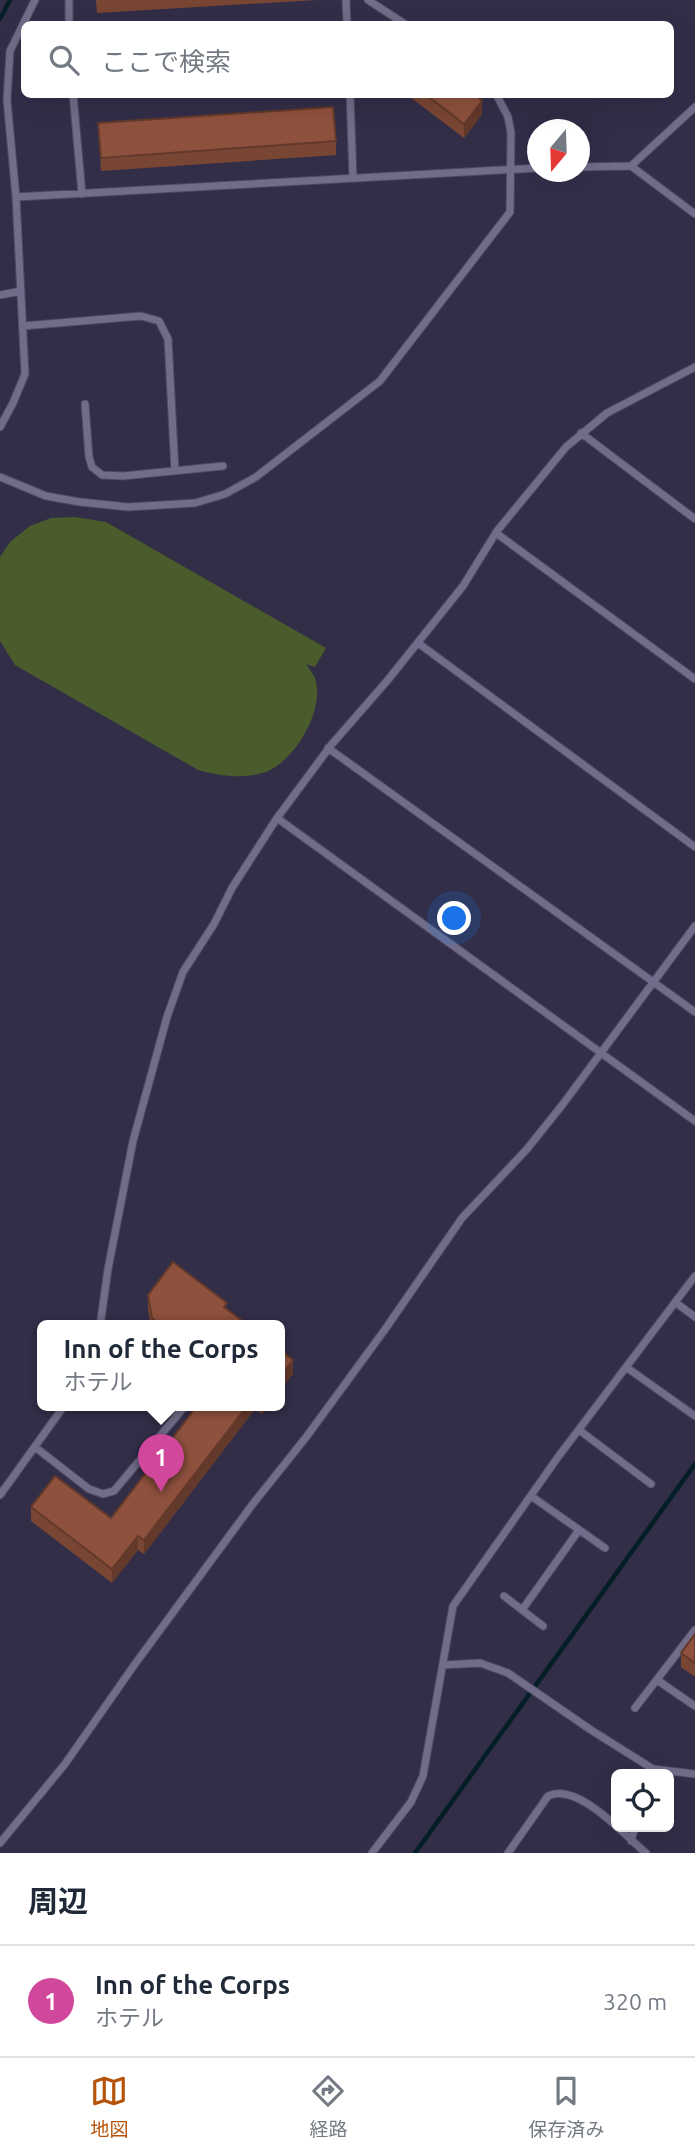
<!DOCTYPE html>
<html lang="ja">
<head>
<meta charset="utf-8">
<style>
  :root { --surface:#fff; --page:#f2f2f3; --text:#1f2937; --muted:#747a83; --line:#e0e1e3; --accent:#b45309 }
  body { margin:0; font-family:Ubuntu,"Noto Sans JP",sans-serif; background:var(--page); color:var(--text) }
  .controls { position:absolute; right:21px; bottom:21px; display:grid; overflow:hidden; border-radius:10px; box-shadow:0 7px 28px #0002 }
  .controls button { width:63px; height:63px; display:grid; place-items:center; padding:0; border:0; border-bottom:2px solid var(--line); background:var(--surface); color:var(--text); font:35px sans-serif }
  .compass { position:absolute; left:527px; top:119px; width:63px; height:63px; border-radius:50%; background:var(--surface); box-shadow:0 7px 28px #0002; rotate:199deg }
  .you { position:absolute; left:455px; top:919px; width:24px; height:24px; margin:-18px; border:5px solid #fff; border-radius:50%; background:#1a73e8; box-shadow:0 0 0 10px #1a73e833 }
  .badge { display:grid; place-items:center; width:46px; height:46px; border-radius:50%; background:var(--accent); color:#fff; font-size:23px; font-weight:700 }
  .pin { position:absolute; translate:-50% -58px; filter:drop-shadow(0 2px 4px #0008) }
  .pin::after { content:''; position:absolute; top:37px; width:24px; height:21px; background:inherit; clip-path:polygon(0 0,100% 0,50% 100%) }
  .popup { position:absolute; left:37px; top:1320px; width:248px; height:91px; box-sizing:border-box; display:grid; place-content:center; border-radius:10px; background:var(--surface); filter:drop-shadow(0 2px 5px #0005); font-size:23px; white-space:nowrap; color:var(--muted) }
  .popup b { font-size:26px; color:var(--text) }
  .popup::after { content:''; position:absolute; left:50%; top:100%; margin-left:-14px; border:14px solid transparent; border-top-color:var(--surface) }
  .list { margin:0; padding:0; list-style:none }
  h2 { display:flex; justify-content:space-between; align-items:center; height:91px; margin:0; padding:0 28px; font-size:30px }
  h2 small { font-size:23px; font-weight:400; color:var(--muted) }
  .list li { display:grid; grid-template-columns:46px 1fr auto; gap:21px; align-items:center; box-sizing:border-box; height:112px; padding:0 28px; border-top:2px solid var(--line) }
  .list b { display:block; font-size:26px; white-space:nowrap }
  .list p { margin:0; font-size:23px; white-space:nowrap; color:var(--muted) }
  .list em { font-size:23px; font-style:normal; color:var(--muted) }
  .icon { flex:none; width:38px; height:38px; fill:none; stroke:currentColor; stroke-width:2; stroke-linecap:round; stroke-linejoin:round }
  .map { position:relative; flex:none; width:695px; height:1853px; overflow:hidden }
  .search { position:absolute; background:var(--surface); box-shadow:0 7px 28px #0002; left:21px; right:21px; top:21px; height:77px; display:flex; align-items:center; gap:18px; box-sizing:border-box; padding:0 24px; border-radius:10px; color:var(--muted); font-size:26px }
  .sheet { height:203px; background:var(--surface) }
  nav { display:flex; justify-content:space-around; align-items:center; box-sizing:border-box; height:98px; border-top:2px solid var(--line); background:var(--surface); font-size:19px; color:var(--muted) }
  nav a { display:grid; justify-items:center; gap:4px }
  nav .on { color:var(--accent) }
  .map>svg:first-child { display:block }
  .green { fill:#4a5c2b }
  .lines { fill:none; stroke-linecap:round; stroke-linejoin:round }
  .stream { stroke:#031e25; stroke-width:4.5 }
  .lane-casing { stroke:#4d495f; stroke-width:9 }
  .lane { stroke:#716c89; stroke-width:7 }
  .wall { fill:#7a4634 }
  .shaded-wall { fill:#63392b }
  .building { fill:#8e513d; stroke:#63392b; stroke-width:2 }
</style>
</head>
<body>
<div class="map">
<svg width="695" height="1853" viewBox="0 0 695 1853">
  <rect width="100%" height="100%" fill="#332e48"/>
  <!-- green -->
  <path class="green" d="M 75,517 L 106,522 L 326,648 L 315,667 L 306,664 C 309,668 313,674 315,678 C 325,709 297,758 268,771 C 246,780 220,776 198,770 L 15,665 L 0,641 L 0,557 L 10,542 L 30,526 L 51,518 Z"/>
  <g class="lines">
    <!-- stream -->
    <path class="stream" d="M 0,19 L 10,0
      M 415,1853 L 695,1464"/>
    <!-- lane casing -->
    <g class="lane-casing">
      <path id="lane" d="M 69,0 L 69,24
        M 346,0 L 347,24
        M 368,0 L 405,24
        M 73,94 L 82,194
        M 350,94 L 353,178
        M 631,166 L 695,107
        M 580,167 L 631,166 L 695,214
        M 16,197 L 538,168
        M 0,295 L 21,291
        M 23,326 L 141,316 L 159,321 L 168,339 L 175,471
        M 85,404 L 89,457 L 92,467 L 102,475 L 123,476 L 223,466
        M 0,427 L 13,403 L 25,374 L 16,197 L 7,100 L 10,51 L 35,0
        M 581,433 L 695,519
        M 0,477 L 46,496 L 80,502 L 128,507 L 195,503 L 225,494 L 256,477 L 380,381 L 510,212 L 511,133 L 508,117 L 496,94
        M 496,533 L 695,679
        M 418,643 L 695,847
        M 328,748 L 695,1012
        M 277,818 L 695,1121
        M 675,1302 L 695,1317
        M 100,1326 L 108,1269 L 133,1141 L 167,1017 L 183,972 L 214,924 L 232,888 L 277,818 L 332,744 L 387,681 L 463,586 L 497,531 L 566,447 L 607,413 L 695,367
        M 626,1367 L 695,1416
        M 579,1430 L 651,1484
        M 35,1447 L 89,1489 L 103,1494 L 114,1491 L 185,1406
        M 0,1495 L 64,1406
        M 531,1496 L 605,1548
        M 504,1596 L 543,1626
        M 522,1610 L 579,1530
        M 443,1665 L 480,1663 L 508,1673 L 591,1730 L 653,1769 L 695,1774
        M 657,1680 L 695,1706
        M 635,1708 L 695,1630
        M 631,1841 L 635,1827
        M 0,1843 L 65,1764 L 135,1664 L 252,1505 L 307,1436 L 386,1328 L 462,1218 L 527,1149 L 563,1104 L 695,926
        M 372,1853 L 411,1802 L 423,1776 L 453,1606 L 558,1457 L 695,1276
        M 508,1853 L 548,1796 C 577,1781 624,1835 646,1853"/>
    </g>
    <!-- lane -->
    <use href="#lane" class="lane"/>
  </g>
  <!-- wall -->
  <path class="wall" d="M 96,0 L 317,0 L 97,13 Z
    M 406,94 L 474,94 L 482,114 L 464,138 Z
    M 98,123 L 336,141 L 336,155 L 101,171 Z
    M 148,1295 L 227,1309 L 249,1326 L 151,1326 L 148,1309 Z
    M 197,1406 L 268,1406 L 262,1414 L 255,1409 L 144,1554 L 138,1550 L 112,1583 L 31,1521 L 31,1507 L 111,1518 Z
    M 695,1634 L 695,1677 L 681,1667 L 681,1653 Z"/>
  <!-- shaded-wall -->
  <path class="shaded-wall" d="M 482,101 L 482,114 L 464,138 L 464,124 Z
    M 293,1360 L 293,1374 L 280,1391 L 280,1377 Z
    M 247,1406 L 255,1406 L 255,1409 L 144,1554 L 144,1540 Z
    M 262,1406 L 268,1406 L 262,1414 Z
    M 138,1536 L 138,1550 L 112,1583 L 112,1569 Z"/>
  <!-- building -->
  <path class="building" d="M 425,94 L 474,94 L 482,101 L 464,124 Z
    M 333,107 L 336,141 L 101,158 L 98,123 Z
    M 173,1262 L 227,1303 L 224,1307 L 249,1326 L 162,1326 L 152,1318 L 148,1295 Z
    M 280,1350 L 293,1360 L 280,1377 Z
    M 197,1406 L 247,1406 L 144,1540 L 138,1536 L 112,1569 L 31,1507 L 55,1476 L 111,1518 Z
    M 695,1634 L 695,1663 L 681,1653 Z"/>
</svg>
<div class="controls">
<button><svg class="icon" aria-label="locate" viewBox="0 0 24 24"><circle cx="12" cy="12" r="6"/><path d="M12 2v4M12 18v4M2 12h4M18 12h4"/></svg></button>
</div>
<svg class="compass" viewBox="-18 -18 36 36"><path d="M0-13l5 13h-10z" fill="#e53935"/><path d="M0 13l5-13h-10z" fill="#747a83"/></svg>
<div class="you"></div>
<div class="pin badge" style="left:161px;top:1492px;background:#d1479c">1</div>
<div class="popup"><b>Inn of the Corps</b>ホテル</div>
<div class="search"><svg class="icon" aria-label="search" viewBox="0 0 24 24"><circle cx="10" cy="10" r="6"/><path d="M15 15l6 6"/></svg>ここで検索</div>
</div>
<section class="sheet">
<h2>周辺<small></small></h2>
<ul class="list">
<li><span class="badge" style="background:#d1479c">1</span><div><b>Inn of the Corps</b><p>ホテル</p></div><em>320 m</em></li>
</ul>
</section>
<nav>
<a class="on"><svg class="icon" aria-label="map" viewBox="0 0 24 24"><path d="M3 6l6-2 6 2 6-2v14l-6 2-6-2-6 2zM9 4v14M15 6v14"/></svg>地図</a>
<a><svg class="icon" aria-label="directions" viewBox="0 0 24 24"><path d="M12 3l9 9-9 9-9-9zM9 14v-3h6M13 9l2 2-2 2"/></svg>経路</a>
<a><svg class="icon" aria-label="saved" viewBox="0 0 24 24"><path d="M7 4h10v16l-5-4-5 4z"/></svg>保存済み</a>
</nav>
</body>
</html>
